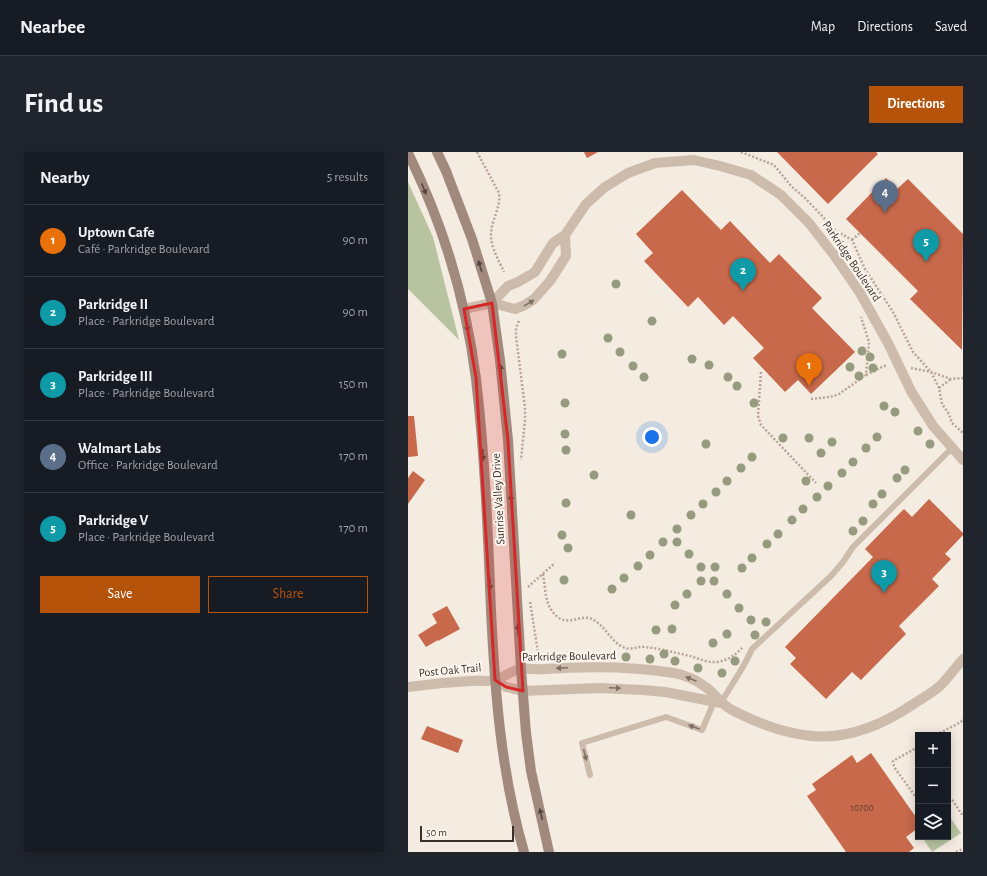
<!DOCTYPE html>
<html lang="en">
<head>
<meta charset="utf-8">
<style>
  :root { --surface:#171b24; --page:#20242c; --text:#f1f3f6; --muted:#9ea1a6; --line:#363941; --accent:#b45309 }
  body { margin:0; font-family:"Alegreya Sans",sans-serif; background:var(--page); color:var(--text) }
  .controls { position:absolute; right:12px; bottom:12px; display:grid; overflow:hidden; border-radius:0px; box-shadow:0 2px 10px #0003 }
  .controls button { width:36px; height:36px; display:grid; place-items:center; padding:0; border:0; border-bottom:1px solid var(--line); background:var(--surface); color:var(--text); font:20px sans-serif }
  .scale { position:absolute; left:12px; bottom:10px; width:94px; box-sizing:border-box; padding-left:4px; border:2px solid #3b302b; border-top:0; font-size:11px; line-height:14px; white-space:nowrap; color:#3b302b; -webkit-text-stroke:3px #fbf5ee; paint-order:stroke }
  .you { position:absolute; left:244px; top:285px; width:14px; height:14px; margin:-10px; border:3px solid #fff; border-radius:50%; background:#1a73e8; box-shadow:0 0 0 6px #1a73e833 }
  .badge { display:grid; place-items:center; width:26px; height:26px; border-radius:50%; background:var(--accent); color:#fff; font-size:13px; font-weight:700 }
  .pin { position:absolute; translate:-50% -33px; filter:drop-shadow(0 1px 2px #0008) }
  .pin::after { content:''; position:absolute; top:21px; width:14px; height:12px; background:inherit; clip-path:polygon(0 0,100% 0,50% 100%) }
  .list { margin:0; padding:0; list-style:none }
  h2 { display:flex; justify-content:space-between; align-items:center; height:52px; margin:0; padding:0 16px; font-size:17px }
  h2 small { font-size:13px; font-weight:400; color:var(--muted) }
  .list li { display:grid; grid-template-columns:26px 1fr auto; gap:12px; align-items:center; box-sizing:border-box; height:72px; padding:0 16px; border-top:1px solid var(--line) }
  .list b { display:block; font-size:15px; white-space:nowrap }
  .list p { margin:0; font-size:13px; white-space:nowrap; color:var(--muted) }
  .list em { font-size:13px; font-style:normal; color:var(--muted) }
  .actions { display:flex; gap:8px; padding:12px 16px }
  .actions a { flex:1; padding:9px 0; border:1px solid var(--accent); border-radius:0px; text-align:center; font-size:14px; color:var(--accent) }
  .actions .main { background:var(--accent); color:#fff }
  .icon { flex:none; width:22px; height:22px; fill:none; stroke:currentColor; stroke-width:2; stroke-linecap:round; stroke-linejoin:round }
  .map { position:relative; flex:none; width:555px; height:700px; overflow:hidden; border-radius:0px }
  header { display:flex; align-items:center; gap:24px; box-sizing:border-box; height:56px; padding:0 20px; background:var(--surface); border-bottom:1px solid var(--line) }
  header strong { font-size:19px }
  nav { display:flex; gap:22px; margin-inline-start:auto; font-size:14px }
  .intro { display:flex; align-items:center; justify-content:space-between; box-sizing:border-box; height:96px; padding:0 24px }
  h1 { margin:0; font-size:28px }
  .button { padding:10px 18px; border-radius:0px; background:var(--accent); color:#fff; font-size:14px; font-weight:700 }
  main { display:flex; gap:24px; padding:0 24px }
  aside { flex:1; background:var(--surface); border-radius:0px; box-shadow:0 2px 10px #0003 }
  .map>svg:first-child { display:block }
  .green { fill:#b8c4a0 }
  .building { fill:#c8694b }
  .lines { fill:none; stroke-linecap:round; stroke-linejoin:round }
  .path { stroke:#b9a596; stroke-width:2.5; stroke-dasharray:2 2; stroke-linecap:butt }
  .lane { stroke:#cdbbac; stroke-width:6 }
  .street { stroke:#cdbbac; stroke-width:10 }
  .secondary { stroke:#a18a7d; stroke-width:10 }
  .tree { fill:#969b7f }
  .oneway { fill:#544640 }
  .oneway2 { fill:#7d6f65 }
  .marked { fill:#d62828; fill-opacity:0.2; stroke:#d62828; stroke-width:3; stroke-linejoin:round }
  .labels { text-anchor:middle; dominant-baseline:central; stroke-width:4; stroke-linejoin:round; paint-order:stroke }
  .number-label { font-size:10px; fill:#5e3e33 }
  .street-label { font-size:12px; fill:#3b302b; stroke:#fbf5ee }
</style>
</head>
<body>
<header>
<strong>Nearbee</strong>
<nav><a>Map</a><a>Directions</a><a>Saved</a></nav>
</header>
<div class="intro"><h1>Find us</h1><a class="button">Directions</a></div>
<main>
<aside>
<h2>Nearby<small>5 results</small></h2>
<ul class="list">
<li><span class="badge" style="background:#e8710a">1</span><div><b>Uptown Cafe</b><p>Café · Parkridge Boulevard</p></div><em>90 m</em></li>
<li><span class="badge" style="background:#0f9aa8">2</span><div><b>Parkridge II</b><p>Place · Parkridge Boulevard</p></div><em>90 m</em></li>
<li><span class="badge" style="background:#0f9aa8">3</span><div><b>Parkridge III</b><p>Place · Parkridge Boulevard</p></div><em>150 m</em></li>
<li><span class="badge" style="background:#5c6f8a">4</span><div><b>Walmart Labs</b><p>Office · Parkridge Boulevard</p></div><em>170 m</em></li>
<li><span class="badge" style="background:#0f9aa8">5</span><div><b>Parkridge V</b><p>Place · Parkridge Boulevard</p></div><em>170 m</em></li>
</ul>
<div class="actions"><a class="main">Save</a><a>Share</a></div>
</aside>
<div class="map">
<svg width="555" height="700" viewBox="0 0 555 700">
  <rect width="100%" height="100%" fill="#f4ebe1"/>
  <!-- green -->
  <path class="green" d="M 0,30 L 25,85 L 51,188 L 0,137 Z
    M 542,665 L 553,681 L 524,700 L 514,685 L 540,685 L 540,666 Z"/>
  <!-- building -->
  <path class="building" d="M 176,0 L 190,0 L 179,6 Z
    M 369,0 L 468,0 L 470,2 L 420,52 Z
    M 478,26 L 489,37 L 500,27 L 555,82 L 554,198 L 502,147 L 510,139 L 438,67 Z
    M 274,38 L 313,78 L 322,69 L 362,111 L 371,102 L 414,146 L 404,156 L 447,200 L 403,242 L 390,228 L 377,240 L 345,206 L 356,196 L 325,164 L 316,173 L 290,145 L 280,155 L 236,109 L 245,101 L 228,82 Z
    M 0,264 L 6,264 L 10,304 L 0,305 Z
    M 5,319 L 17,328 L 0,352 L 0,326 Z
    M 521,347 L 555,381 L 555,383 L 537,402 L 543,407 L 524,427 L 531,434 L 491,474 L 498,482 L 453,528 L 444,520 L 418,547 L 382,512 L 388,506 L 377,495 L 465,405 L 457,397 L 488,365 L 496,357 L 504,365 Z
    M 39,454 L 52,477 L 30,489 L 30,488 L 18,495 L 10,483 L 29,471 L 24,462 Z
    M 19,574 L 55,588 L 50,601 L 13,587 Z
    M 463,601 L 510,668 L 510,676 L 498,685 L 506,696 L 501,700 L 438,700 L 399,644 L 408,638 L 404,632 L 444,603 L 449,611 Z"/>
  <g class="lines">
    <!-- path -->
    <path class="path" d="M 69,0 L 91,41 C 93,55 84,67 83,81 C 82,94 91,109 96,120
      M 333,0 L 366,13 L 383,34 L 397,46 L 416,66 L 420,74 L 444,88 L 457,117 L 485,160 L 505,200 L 523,220 L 531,236 L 534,252 L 541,262 L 544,271 L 555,281
      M 444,88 L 452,81
      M 111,169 L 108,176 L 108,184 L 117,256 L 117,268 L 113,308
      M 503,216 L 523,220 L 543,227 L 555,226
      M 353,220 L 350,264 L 353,273 L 408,331
      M 458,223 L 476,214 L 479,214
      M 531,236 L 543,227
      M 403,247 L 422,245 L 431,242 L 458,223 L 461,190 L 453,165
      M 135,422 C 138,438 136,455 151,466 C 162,473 174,462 184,467 C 197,473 202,489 215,495 C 223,499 229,494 236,495 C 250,496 264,500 278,503 C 288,505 298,511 308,510 C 319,509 326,504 334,496
      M 120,435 L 147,411
      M 122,450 L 130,500
      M 528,583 L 553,570 L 555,566
      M 510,595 L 485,609 L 486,615 L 510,648
      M 540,647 L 545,649 L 555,664
      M 548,700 L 555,697"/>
    <!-- lane -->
    <path class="lane" d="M 313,551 C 323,533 336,516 344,497 L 423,424 L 435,410 L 445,395 L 544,296
      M 182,623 L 174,591 L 258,565 L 294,578 L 306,550"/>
    <!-- street -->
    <path class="street" d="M 84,151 L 100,134 L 110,130 L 127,120 L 145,91 L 157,83 L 178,52 L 197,35 L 220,21 L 247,11 L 286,8 L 312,14 L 343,23 L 373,43 L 401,71 L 426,103 L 452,141 L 480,191 L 503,239 L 525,274 L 555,308
      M 56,157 L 84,151 L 107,157 L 117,153 L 126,147 L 142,129 L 158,104 L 157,83
      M 87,528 L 98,535 L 115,539 L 191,536 L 235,538 L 257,540 L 313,551
      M 0,535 C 21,532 42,530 63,529 C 70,528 80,530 87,528 C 96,525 103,519 112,517 C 120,516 128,518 136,517 C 179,514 223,514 266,521 C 277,523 290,529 299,536 C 309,544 313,553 326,559 C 392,593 441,595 504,553 C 513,547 524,541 532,534 C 540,526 547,516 555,507"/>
    <!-- secondary -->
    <path class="secondary" d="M 29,0 L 38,19 L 64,87 L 84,151 L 92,208 L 100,288 L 113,517 L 118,581 L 123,619 L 141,700
      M 0,1 C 35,72 58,148 68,227 C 77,303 80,382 83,459 C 87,541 93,621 116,700"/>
  </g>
  <!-- trees -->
  <g class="tree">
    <circle cx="208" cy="132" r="4.5"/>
    <circle cx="244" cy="169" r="4.5"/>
    <circle cx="200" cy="186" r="4.5"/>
    <circle cx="454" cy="199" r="4.5"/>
    <circle cx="212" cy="200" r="4.5"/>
    <circle cx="154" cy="202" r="4.5"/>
    <circle cx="462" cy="205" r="4.5"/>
    <circle cx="284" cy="207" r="4.5"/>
    <circle cx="301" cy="213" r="4.5"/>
    <circle cx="225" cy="214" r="4.5"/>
    <circle cx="442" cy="215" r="4.5"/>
    <circle cx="465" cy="216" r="4.5"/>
    <circle cx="451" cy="224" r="4.5"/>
    <circle cx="236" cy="225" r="4.5"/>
    <circle cx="320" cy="225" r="4.5"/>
    <circle cx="329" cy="234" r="4.5"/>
    <circle cx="157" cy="251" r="4.5"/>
    <circle cx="346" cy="251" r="4.5"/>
    <circle cx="476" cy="254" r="4.5"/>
    <circle cx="487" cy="260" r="4.5"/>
    <circle cx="510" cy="279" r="4.5"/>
    <circle cx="157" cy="282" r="4.5"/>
    <circle cx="469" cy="285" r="4.5"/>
    <circle cx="375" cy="286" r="4.5"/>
    <circle cx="401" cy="286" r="4.5"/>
    <circle cx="424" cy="290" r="4.5"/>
    <circle cx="298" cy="292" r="4.5"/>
    <circle cx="522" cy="292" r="4.5"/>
    <circle cx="458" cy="296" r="4.5"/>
    <circle cx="158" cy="298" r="4.5"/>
    <circle cx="413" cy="301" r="4.5"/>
    <circle cx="344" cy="305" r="4.5"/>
    <circle cx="445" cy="310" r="4.5"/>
    <circle cx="333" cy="316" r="4.5"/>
    <circle cx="497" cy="318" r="4.5"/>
    <circle cx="434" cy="321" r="4.5"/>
    <circle cx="186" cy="323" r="4.5"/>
    <circle cx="489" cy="326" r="4.5"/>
    <circle cx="319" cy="329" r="4.5"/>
    <circle cx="398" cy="329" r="4.5"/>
    <circle cx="420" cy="334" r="4.5"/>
    <circle cx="308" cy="340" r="4.5"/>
    <circle cx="474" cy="342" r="4.5"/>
    <circle cx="409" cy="345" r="4.5"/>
    <circle cx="158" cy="351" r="4.5"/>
    <circle cx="295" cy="352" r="4.5"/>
    <circle cx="465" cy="352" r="4.5"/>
    <circle cx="395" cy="357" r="4.5"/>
    <circle cx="223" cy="363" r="4.5"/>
    <circle cx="283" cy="363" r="4.5"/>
    <circle cx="384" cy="368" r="4.5"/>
    <circle cx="455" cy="369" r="4.5"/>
    <circle cx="269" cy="377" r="4.5"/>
    <circle cx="445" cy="379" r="4.5"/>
    <circle cx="370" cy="382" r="4.5"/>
    <circle cx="154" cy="383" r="4.5"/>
    <circle cx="255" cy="390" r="4.5"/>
    <circle cx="269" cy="390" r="4.5"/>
    <circle cx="359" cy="392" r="4.5"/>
    <circle cx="160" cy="396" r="4.5"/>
    <circle cx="281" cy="402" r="4.5"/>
    <circle cx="242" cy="403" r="4.5"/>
    <circle cx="344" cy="406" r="4.5"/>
    <circle cx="230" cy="414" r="4.5"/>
    <circle cx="293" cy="415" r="4.5"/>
    <circle cx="307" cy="415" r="4.5"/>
    <circle cx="334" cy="416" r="4.5"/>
    <circle cx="216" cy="426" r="4.5"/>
    <circle cx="156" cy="428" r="4.5"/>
    <circle cx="293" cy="429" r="4.5"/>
    <circle cx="306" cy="429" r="4.5"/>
    <circle cx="204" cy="437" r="4.5"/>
    <circle cx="279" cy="442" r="4.5"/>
    <circle cx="319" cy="442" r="4.5"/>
    <circle cx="267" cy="453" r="4.5"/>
    <circle cx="331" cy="456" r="4.5"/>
    <circle cx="343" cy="468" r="4.5"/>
    <circle cx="358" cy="470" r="4.5"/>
    <circle cx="264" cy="477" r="4.5"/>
    <circle cx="248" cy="478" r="4.5"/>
    <circle cx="319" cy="482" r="4.5"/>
    <circle cx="347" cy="483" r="4.5"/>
    <circle cx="305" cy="491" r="4.5"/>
    <circle cx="256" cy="502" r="4.5"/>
    <circle cx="218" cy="505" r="4.5"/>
    <circle cx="242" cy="507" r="4.5"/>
    <circle cx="267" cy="509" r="4.5"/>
    <circle cx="327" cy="509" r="4.5"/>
    <circle cx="290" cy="516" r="4.5"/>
    <circle cx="314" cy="521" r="4.5"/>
  </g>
  <!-- one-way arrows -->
  <defs><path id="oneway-solid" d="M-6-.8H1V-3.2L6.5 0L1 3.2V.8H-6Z"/></defs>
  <g class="oneway">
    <use href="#oneway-solid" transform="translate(16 37) rotate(68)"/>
    <use href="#oneway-solid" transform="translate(72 114) rotate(-107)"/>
    <use href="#oneway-solid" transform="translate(59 174) rotate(79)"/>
    <use href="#oneway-solid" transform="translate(93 218) rotate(-96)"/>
    <use href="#oneway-solid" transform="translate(75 303) rotate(87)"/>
    <use href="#oneway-solid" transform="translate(103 348) rotate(-93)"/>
    <use href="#oneway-solid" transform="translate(82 432) rotate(87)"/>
    <use href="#oneway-solid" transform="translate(110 478) rotate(-93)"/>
    <use href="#oneway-solid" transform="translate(133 662) rotate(-102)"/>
  </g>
  <g class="oneway2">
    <use href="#oneway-solid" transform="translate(121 151) rotate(-31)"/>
    <use href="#oneway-solid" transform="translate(154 516) rotate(178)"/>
    <use href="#oneway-solid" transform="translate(283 527) rotate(-157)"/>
    <use href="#oneway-solid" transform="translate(207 536) rotate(2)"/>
    <use href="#oneway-solid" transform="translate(286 575) rotate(-160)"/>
    <use href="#oneway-solid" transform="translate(177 603) rotate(76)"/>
  </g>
  <!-- marked area -->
  <path class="marked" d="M 84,151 L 100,288 L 115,539 L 98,535 L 87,528 L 68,226 L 56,157 Z"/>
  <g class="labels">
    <!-- number labels -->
    <g class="number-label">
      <text x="454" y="656">10700</text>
    </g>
    <!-- street labels -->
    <g class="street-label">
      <text transform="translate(444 109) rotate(56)">Parkridge Boulevard</text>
      <text transform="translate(90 347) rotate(-93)">Sunrise Valley Drive</text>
      <text transform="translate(161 504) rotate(-1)">Parkridge Boulevard</text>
      <text transform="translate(42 518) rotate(-5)">Post Oak Trail</text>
    </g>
  </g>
</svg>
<div class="controls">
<button>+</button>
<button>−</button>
<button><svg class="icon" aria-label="layers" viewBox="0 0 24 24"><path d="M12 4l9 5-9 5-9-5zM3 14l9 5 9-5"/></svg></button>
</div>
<div class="scale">50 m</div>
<div class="you"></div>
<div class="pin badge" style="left:401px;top:234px;background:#e8710a">1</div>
<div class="pin badge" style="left:335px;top:139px;background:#0f9aa8">2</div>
<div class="pin badge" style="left:476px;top:441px;background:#0f9aa8">3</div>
<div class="pin badge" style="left:477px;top:61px;background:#5c6f8a">4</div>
<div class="pin badge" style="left:518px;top:110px;background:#0f9aa8">5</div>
</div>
</main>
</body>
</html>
